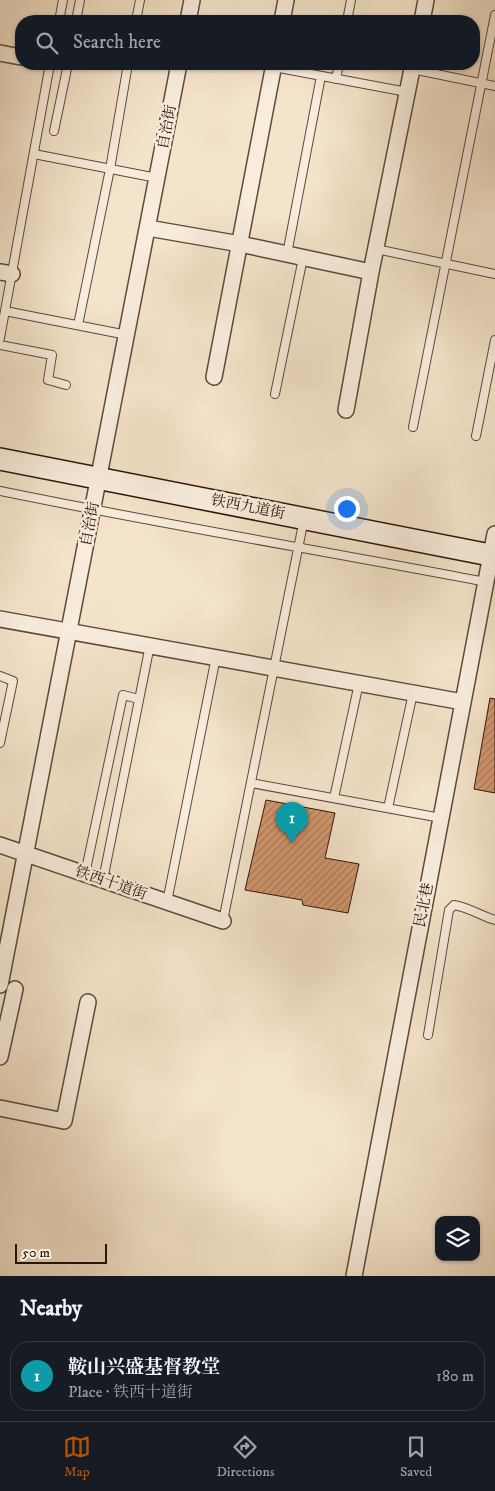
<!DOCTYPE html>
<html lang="en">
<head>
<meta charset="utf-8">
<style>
  :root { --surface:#171b24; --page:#242831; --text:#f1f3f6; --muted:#9ea1a6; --line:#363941; --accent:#b45309 }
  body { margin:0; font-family:"IM FELL DW Pica","Noto Serif SC",serif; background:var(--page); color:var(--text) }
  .controls { position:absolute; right:15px; bottom:15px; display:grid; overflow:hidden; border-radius:10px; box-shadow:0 1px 4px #0004 }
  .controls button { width:45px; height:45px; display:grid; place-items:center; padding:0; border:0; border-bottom:1px solid var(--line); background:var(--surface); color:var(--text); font:25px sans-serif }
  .scale { position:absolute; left:15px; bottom:12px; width:92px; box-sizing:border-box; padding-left:5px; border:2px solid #2f1409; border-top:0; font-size:14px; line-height:18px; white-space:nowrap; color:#2f1409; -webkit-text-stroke:4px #f8eddd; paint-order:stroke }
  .you { position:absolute; left:346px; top:508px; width:18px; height:18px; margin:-12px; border:4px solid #fff; border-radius:50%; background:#1a73e8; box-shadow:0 0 0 8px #1a73e833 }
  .badge { display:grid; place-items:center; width:32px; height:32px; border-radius:50%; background:var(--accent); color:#fff; font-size:16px; font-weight:700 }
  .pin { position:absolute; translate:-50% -41px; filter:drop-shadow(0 1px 2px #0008) }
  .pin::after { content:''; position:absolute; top:26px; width:18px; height:15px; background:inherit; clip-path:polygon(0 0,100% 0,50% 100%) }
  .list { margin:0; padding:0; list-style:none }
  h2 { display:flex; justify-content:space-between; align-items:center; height:65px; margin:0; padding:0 20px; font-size:21px }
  h2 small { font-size:16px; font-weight:400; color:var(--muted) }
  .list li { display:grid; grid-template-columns:32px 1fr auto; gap:15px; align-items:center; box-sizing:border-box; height:70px; margin:0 10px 10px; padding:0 10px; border:1px solid var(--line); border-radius:20px }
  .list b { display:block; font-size:19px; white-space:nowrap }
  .list p { margin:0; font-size:16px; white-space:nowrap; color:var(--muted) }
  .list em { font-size:16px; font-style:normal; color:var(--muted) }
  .icon { flex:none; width:28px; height:28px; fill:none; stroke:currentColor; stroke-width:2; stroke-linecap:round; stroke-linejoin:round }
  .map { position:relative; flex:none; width:495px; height:1276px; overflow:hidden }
  .search { position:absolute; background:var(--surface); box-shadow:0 1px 4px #0004; left:15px; right:15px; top:15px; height:55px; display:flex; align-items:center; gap:12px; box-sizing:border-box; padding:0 18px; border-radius:20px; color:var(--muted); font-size:19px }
  .sheet { height:145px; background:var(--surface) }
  nav { display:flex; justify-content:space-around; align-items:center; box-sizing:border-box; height:70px; border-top:1px solid var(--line); background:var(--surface); font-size:14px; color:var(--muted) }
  nav a { display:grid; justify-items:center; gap:2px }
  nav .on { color:var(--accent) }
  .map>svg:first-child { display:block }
  .building { fill:url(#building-hatch); stroke:#2f1409 }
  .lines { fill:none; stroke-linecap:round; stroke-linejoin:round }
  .service-casing { stroke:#60483a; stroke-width:10 }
  .minor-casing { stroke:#60483a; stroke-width:18 }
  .secondary-casing { stroke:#2f1409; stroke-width:24 }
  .service { stroke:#f8eddd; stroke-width:8 }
  .minor { stroke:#f8eddd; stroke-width:15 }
  .secondary { stroke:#f8eddd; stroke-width:21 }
  .labels { text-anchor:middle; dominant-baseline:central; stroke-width:5; stroke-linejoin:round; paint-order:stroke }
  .street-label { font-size:15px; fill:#2f1409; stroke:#f8eddd }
</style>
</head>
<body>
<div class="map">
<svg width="495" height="1276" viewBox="0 0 495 1276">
  <defs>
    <pattern id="building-hatch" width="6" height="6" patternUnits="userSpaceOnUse" patternTransform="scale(1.25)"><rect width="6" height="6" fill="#d49870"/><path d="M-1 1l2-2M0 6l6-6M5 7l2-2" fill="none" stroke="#ac7b5a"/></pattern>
  </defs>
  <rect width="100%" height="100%" fill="#f4e4cb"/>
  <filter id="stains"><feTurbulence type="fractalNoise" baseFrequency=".004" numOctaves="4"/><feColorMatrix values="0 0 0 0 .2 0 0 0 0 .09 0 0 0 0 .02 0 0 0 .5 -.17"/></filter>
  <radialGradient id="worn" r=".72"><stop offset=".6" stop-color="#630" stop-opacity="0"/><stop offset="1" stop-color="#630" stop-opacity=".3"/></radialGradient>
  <!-- building -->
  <path class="building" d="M 490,698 L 495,699 L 495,793 L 474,789 Z
    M 266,800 L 335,813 L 325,858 L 359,864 L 348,913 L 303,905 L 302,900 L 245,890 Z"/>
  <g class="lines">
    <!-- service casing -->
    <g class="service-casing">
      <path id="service" d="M 59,21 L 63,0
        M 76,21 L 80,0
        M 136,21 L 140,0
        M 347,21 L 351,0
        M 274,67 L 407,92
        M 412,69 L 495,86
        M 336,79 L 339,64
        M 54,131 L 68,64
        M 34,154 L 157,178
        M 376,249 L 495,274
        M 287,254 L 321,76
        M 5,311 L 127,335
        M 78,325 L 110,169 L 128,64
        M 0,338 L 50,64
        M 0,345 L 52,355 L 48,380 L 66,385
        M 275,394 L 303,258
        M 413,427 L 495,15
        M 476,436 L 495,340
        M 0,491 C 161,524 324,551 486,582
        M 0,676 L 13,681 L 0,743
        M 251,783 L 441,818
        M 334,798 L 359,683
        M 388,808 L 413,693
        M 85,874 L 123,695 L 139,699
        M 103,880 L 150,645
        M 167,902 L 216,657
        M 223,921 L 304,519
        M 428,1035 L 449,910 L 454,905 C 468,907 481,916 495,920"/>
    </g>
    <!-- minor casing -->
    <g class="minor-casing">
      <path id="minor" d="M 188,21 L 192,0
        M 282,21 L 286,0
        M 422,21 L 426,0
        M 0,53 L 21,57
        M 148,228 L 240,244 L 371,272
        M 0,272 L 12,274
        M 214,377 L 274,64
        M 346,410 L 371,272 L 413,64
        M 0,619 L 463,702
        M 0,845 L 223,921
        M 0,985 L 179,64
        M 0,1057 L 15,989
        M 0,1108 L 64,1121 L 88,1002
        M 354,1276 L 495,534"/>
    </g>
    <!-- secondary casing -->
    <g class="secondary-casing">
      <path id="secondary" d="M 0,459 L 495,556"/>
    </g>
    <!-- service -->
    <use href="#service" class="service"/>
    <!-- minor -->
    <use href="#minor" class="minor"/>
    <!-- secondary -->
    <use href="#secondary" class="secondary"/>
  </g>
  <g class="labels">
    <!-- street labels -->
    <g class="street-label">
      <text transform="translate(167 127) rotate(-79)">自治街</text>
      <text transform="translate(248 507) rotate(11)">铁西九道街</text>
      <text transform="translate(90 524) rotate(-79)">自治街</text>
      <text transform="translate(111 883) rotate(19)">铁西十道街</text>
      <text transform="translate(424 905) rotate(-79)">民北巷</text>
    </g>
  </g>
  <rect width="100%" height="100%" filter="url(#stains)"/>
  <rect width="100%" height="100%" fill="url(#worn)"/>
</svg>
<div class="controls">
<button><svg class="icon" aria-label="layers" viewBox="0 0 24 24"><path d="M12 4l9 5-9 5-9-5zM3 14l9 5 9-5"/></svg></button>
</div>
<div class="scale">50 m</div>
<div class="you"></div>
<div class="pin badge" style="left:292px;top:843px;background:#0f9aa8">1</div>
<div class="search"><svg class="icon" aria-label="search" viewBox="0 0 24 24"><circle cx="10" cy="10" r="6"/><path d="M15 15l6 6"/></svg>Search here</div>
</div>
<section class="sheet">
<h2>Nearby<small></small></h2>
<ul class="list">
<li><span class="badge" style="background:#0f9aa8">1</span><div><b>鞍山兴盛基督教堂</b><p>Place · 铁西十道街</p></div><em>180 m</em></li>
</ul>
</section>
<nav>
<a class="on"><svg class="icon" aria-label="map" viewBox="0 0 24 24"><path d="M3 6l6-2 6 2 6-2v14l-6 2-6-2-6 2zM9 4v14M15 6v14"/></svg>Map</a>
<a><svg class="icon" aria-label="directions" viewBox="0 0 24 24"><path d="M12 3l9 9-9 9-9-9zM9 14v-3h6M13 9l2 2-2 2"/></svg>Directions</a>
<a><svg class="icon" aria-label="saved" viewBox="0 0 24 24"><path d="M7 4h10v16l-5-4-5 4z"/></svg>Saved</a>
</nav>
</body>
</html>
